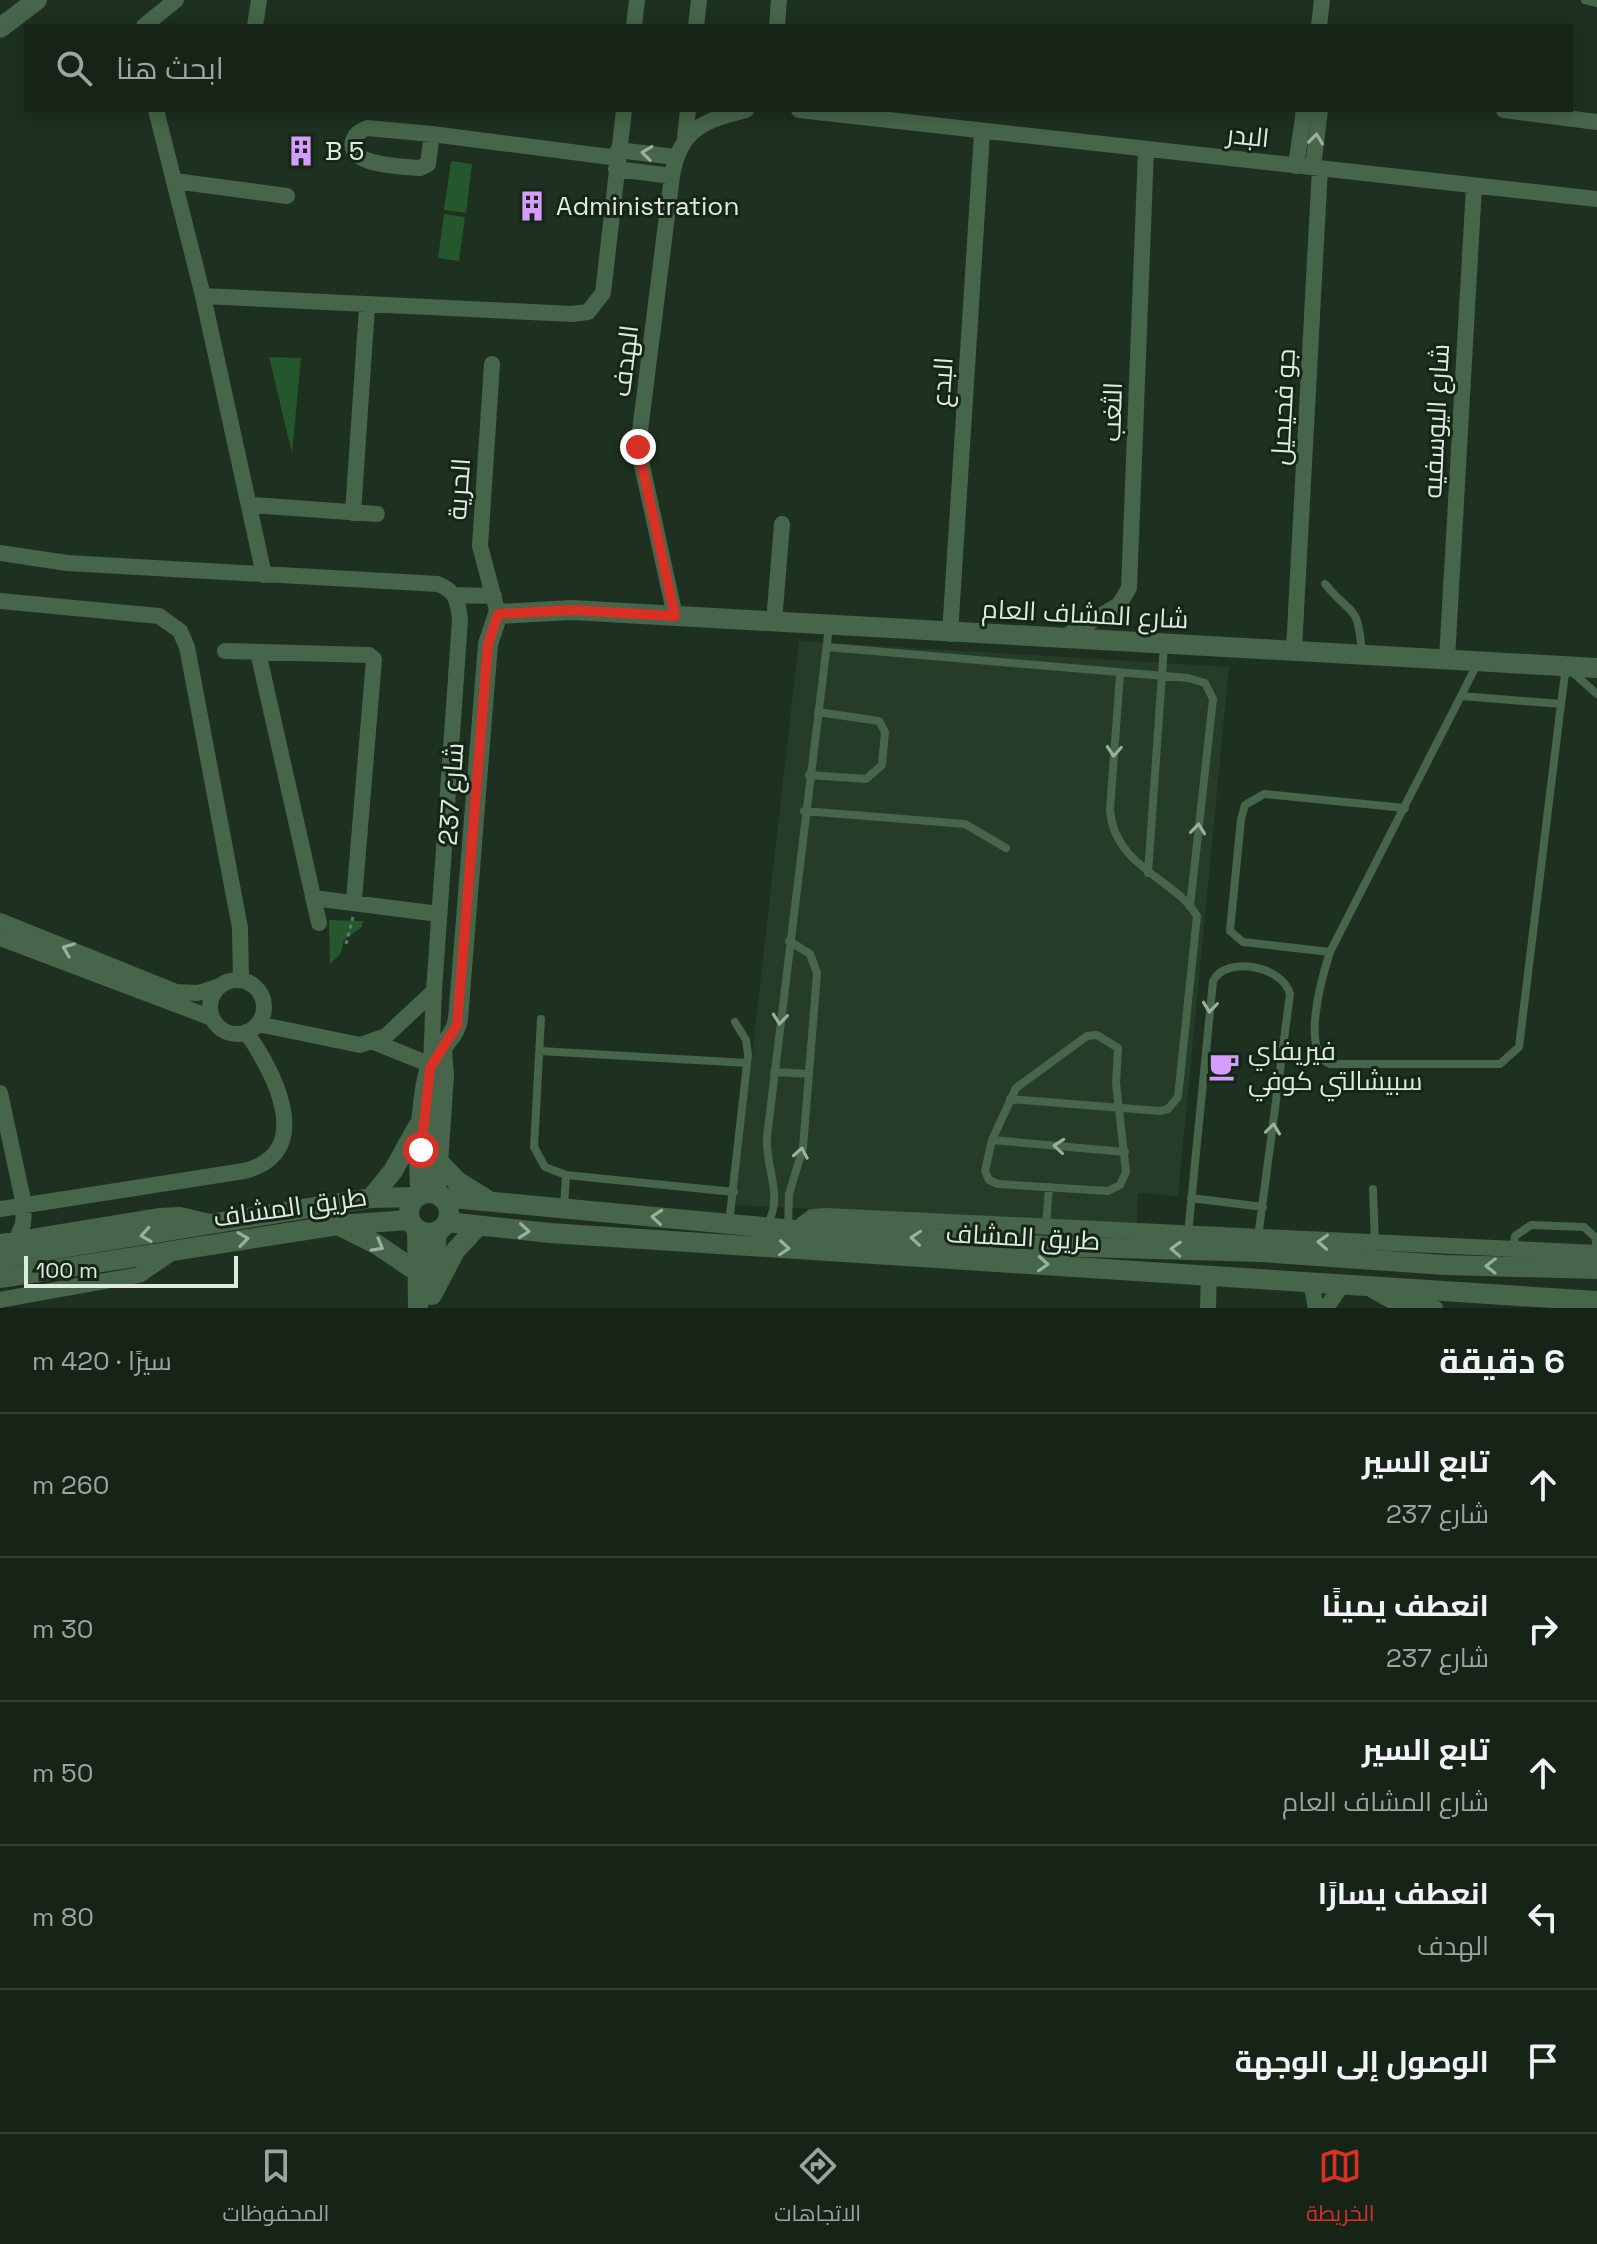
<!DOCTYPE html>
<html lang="ar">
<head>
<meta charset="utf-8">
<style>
  :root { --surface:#162418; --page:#1f2c21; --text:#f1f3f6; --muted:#9ea4a2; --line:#354137; --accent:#d93025 }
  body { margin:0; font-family:"Space Grotesk",Cairo,sans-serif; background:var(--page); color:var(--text); direction:rtl }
  .scale { position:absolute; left:24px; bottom:20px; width:214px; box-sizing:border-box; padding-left:8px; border:4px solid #dfebe0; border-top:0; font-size:22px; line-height:28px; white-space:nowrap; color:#dfebe0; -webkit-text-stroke:6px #152617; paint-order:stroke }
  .stop { position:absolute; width:24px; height:24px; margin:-18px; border:6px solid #d93025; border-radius:50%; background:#fff }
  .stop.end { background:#d93025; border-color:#fff; box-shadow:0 2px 8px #0008 }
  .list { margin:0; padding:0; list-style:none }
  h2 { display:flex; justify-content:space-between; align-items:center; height:104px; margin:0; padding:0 32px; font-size:34px }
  h2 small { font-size:26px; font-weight:400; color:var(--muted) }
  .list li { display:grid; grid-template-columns:52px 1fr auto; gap:24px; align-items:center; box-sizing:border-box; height:144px; padding:0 32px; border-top:2px solid var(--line) }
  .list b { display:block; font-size:30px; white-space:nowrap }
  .list p { margin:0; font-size:26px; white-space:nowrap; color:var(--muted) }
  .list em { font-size:26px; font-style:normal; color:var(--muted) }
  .icon { flex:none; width:44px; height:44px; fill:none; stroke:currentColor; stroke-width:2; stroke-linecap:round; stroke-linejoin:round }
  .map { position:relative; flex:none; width:1597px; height:1308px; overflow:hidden; direction:ltr }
  .search { position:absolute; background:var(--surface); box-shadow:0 4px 20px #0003; left:24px; right:24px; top:24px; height:88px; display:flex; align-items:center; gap:20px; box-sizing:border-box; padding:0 28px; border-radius:0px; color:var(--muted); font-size:30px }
  .sheet { height:824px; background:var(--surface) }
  nav { display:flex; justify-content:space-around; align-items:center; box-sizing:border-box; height:112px; border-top:2px solid var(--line); background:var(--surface); font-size:22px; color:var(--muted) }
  nav a { display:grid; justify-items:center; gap:4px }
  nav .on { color:var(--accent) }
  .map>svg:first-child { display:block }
  .built { fill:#253c28 }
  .green { fill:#24572c }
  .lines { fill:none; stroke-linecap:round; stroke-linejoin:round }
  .path { stroke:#647466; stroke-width:3; stroke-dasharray:4 4; stroke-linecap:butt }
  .service { stroke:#46654a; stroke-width:8 }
  .minor { stroke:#46654a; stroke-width:16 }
  .tertiary { stroke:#46654a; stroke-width:20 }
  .oneway { stroke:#9aaf9c }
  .route { stroke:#d93025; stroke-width:10 }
  .labels { text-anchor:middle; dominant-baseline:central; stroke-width:6; stroke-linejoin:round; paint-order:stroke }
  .street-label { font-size:26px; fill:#dfebe0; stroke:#152617 }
  .poi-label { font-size:26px; fill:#dfebe0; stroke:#152617; text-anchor:start }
</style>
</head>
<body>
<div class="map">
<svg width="1597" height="1308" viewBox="0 0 1597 1308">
  <rect width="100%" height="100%" fill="#1e3020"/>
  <!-- built -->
  <path class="built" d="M 799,641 L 1229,667 L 1178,1196 L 1138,1193 L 1137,1225 L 735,1205 Z"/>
  <!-- green -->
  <path class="green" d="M 451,161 L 472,164 L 466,213 L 444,210 Z
    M 444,214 L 465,217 L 459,261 L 438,258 Z
    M 269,357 L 301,358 L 292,453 Z
    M 329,920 L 363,921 L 362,927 L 344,940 L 341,953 L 330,964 Z"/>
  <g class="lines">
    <!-- path -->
    <path class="path" d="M 346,944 L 353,917"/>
    <!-- service -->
    <path class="service" d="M 1585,0 L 1597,3
      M 1325,584 C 1353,619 1357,600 1362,652
      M 827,647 L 1188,678 L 1205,683 L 1213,699 L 1190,907
      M 1570,670 L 1597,694
      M 1461,696 L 1561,704 L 1519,1047 L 1500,1064 L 1330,1064 C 1300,1052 1322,977 1330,952 Z
      M 1461,696 L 1478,662
      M 1561,704 L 1566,667
      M 809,775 L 866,779 L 882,765 L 885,732 L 879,721 L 818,712
      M 804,811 L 965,824 L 1006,848
      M 1148,873 L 1164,646
      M 1330,952 L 1243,942 L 1230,931 L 1241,819 L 1245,805 L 1264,794 L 1405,808
      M 541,1019 L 534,1147 L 545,1167 L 566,1175 L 734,1192
      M 1097,1035 L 1118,1048 L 1116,1083 L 1126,1172 L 1120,1185 L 1108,1191 L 998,1184 L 989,1180 L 985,1171 L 992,1140 L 1016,1088 L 1087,1036 Z
      M 540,1051 L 747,1063
      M 774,1072 L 809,1074
      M 1010,1099 L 1160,1111 L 1168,1109 L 1178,1097 L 1197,916 C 1176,879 1114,867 1110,810 L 1120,674
      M 992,1140 L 1125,1152
      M 1373,1189 L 1375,1244
      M 1191,1198 L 1263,1207
      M 564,1207 L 566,1175
      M 729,1223 L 748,1055 L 746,1040 L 735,1022
      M 766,1226 C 785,1198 765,1168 767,1137 L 829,627
      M 1046,1226 L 1049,1187
      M 788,1228 L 789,1194 L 803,1148 L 817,973 L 810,954 L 789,941
      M 1188,1234 L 1213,981 C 1226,955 1283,966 1290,994 L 1258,1238
      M 1513,1249 L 1515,1236 L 1531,1225 L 1584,1227 L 1595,1237 L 1597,1248"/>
    <!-- minor -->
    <path class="minor" d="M 144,26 L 176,0
      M 255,26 L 259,0
      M 634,26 L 637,0
      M 696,26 L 699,0
      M 777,26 L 779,0
      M 1319,26 L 1322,0
      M 156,110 L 203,296 L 264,575
      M 799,110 L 1597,199
      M 1504,110 L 1597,122
      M 367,128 L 432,134 L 428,164 L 420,168 C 404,166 347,167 353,141 C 355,134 360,131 367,128 Z
      M 432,134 L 618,158
      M 685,137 L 688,110
      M 618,150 L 675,157
      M 1296,166 L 1304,110
      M 1313,167 L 1320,110
      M 616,169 L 672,176
      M 175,181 L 287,196
      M 203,296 L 572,314 L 588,312 L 603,293 L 624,110
      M 492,364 L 480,546 L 498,614
      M 252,505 L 377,514
      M 353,513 L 367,307
      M 0,553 L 67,563 L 438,584 C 457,592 458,601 460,620 L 434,991 L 386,1036 L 360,1045 L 258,1024
      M 455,595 L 494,596
      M 0,601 L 159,616 L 180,631 L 187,647 L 240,928 L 241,980
      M 675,616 L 638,447 L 672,176 C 680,129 703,121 746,110
      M 774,622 L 782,524
      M 950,634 L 982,133
      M 1061,639 L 1119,605 L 1129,588 L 1146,150
      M 1294,649 L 1320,168
      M 225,651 L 369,655 L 374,659 L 354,900
      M 258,652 L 319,923
      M 1447,659 L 1474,186
      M 313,898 L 439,914
      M 0,921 L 176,992 L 198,993 L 220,986
      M 0,938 L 212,1018
      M210 1007a27 27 0 1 1 54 0a27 27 0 1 1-54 0Z
      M 374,1042 L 431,1065 L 434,991
      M 0,1093 L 24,1205 L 23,1224 L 17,1239
      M 0,1209 L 244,1171 C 317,1153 274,1072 246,1032
      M 795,1230 L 812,1217 L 826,1216 L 1597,1253
      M 0,1242 L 160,1216 L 180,1215 L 210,1222
      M 1311,1283 L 1316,1308
      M 1369,1288 L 1397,1304 L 1435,1308
      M 0,1300 L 139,1275 L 173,1252
      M 1208,1308 L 1209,1274
      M 1326,1308 L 1342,1285"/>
    <!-- tertiary -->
    <path class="tertiary" d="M 0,28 L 37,0
      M 438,1161 L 457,1181 L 486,1199
      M409 1213a20 20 0 1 1 40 0a20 20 0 1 1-40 0Z
      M 436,1194 L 444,1075 L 442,1050
      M 421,1195 C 417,1166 421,1095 430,1068 C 436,1049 455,1039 458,1019 L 488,644 L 498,614 L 572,610 L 1597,668
      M 441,1197 L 795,1230 L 1047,1246 L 1260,1252 L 1445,1265 L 1597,1269
      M 371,1198 L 393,1171 L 418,1126
      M 447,1222 L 550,1233 L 1597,1301
      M 338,1225 L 376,1244 L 416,1271
      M 417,1229 L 418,1308
      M 0,1258 L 371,1198 L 417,1197
      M 0,1278 L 338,1225 L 410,1220
      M 433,1285 L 437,1231
      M 432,1295 L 455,1251 L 478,1226"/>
  </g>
  <!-- one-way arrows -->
  <defs><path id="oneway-chevron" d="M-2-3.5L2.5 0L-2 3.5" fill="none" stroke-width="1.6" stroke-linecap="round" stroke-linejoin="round" transform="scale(2)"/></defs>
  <g class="oneway">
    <use href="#oneway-chevron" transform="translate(1316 139) rotate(-83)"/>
    <use href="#oneway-chevron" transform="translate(647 153) rotate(-173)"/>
    <use href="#oneway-chevron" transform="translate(1114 751) rotate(94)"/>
    <use href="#oneway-chevron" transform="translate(1198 829) rotate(-84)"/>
    <use href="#oneway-chevron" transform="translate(68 949) rotate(-158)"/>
    <use href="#oneway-chevron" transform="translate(1210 1007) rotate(96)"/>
    <use href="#oneway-chevron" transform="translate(780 1019) rotate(96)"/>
    <use href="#oneway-chevron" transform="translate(1273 1129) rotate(-83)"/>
    <use href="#oneway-chevron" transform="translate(1059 1146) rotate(-175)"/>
    <use href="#oneway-chevron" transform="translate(801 1153) rotate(-80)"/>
    <use href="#oneway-chevron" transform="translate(657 1217) rotate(-175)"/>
    <use href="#oneway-chevron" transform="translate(524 1231) rotate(5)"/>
    <use href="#oneway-chevron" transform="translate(146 1235) rotate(171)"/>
    <use href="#oneway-chevron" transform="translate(916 1238) rotate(-176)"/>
    <use href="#oneway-chevron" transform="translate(243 1239) rotate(-8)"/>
    <use href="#oneway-chevron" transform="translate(1323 1242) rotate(-177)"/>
    <use href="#oneway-chevron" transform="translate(378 1246) rotate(29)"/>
    <use href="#oneway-chevron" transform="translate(784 1248) rotate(4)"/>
    <use href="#oneway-chevron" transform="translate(1176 1249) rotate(-178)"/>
    <use href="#oneway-chevron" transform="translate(1043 1264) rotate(3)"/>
    <use href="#oneway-chevron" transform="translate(1491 1266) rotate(-179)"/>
  </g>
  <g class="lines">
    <!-- route -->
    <path class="route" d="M 421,1150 L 430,1068 L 457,1025 L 488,644 L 498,614 L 572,610 L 675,616 L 638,447"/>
  </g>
  <!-- icons -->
  <defs>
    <g id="building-bare" transform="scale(2.4)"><path d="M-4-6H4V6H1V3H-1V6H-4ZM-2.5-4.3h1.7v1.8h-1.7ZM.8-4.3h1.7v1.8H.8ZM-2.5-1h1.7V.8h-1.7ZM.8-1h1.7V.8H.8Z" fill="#d59cfb" stroke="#152617" stroke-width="2.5" paint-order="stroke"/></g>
    <g id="cafe-bare" transform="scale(2.4)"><path d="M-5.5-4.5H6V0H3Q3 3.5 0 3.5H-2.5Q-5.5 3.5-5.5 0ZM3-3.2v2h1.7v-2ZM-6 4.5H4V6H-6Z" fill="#d59cfb" stroke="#152617" stroke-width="2.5" paint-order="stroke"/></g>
  </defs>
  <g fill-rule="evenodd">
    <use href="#building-bare" x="301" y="151"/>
    <use href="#building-bare" x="532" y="206"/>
    <use href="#cafe-bare" x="1224" y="1066"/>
  </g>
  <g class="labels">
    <!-- street labels -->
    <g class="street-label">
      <text transform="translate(1248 136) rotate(6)">البدر</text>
      <text transform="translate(625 361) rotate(-83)">الهدف</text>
      <text transform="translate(942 382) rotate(-86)">البدع</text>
      <text transform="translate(1283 407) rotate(-87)">جو فحيحيل</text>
      <text transform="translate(1112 412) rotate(-88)">الثغب</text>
      <text transform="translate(1436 421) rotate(-87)">شارع اليوسفيه</text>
      <text transform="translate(459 489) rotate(-86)">الحرية</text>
      <text transform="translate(1085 614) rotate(3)">شارع المشاف العام</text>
      <text transform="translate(451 794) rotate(-86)">شارع 237</text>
      <text transform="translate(290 1207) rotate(-8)">طريق المشاف</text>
      <text transform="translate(1023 1237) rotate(3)">طريق المشاف</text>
    </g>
    <!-- poi labels -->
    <g class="poi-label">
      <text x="325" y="151">B 5</text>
      <text x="556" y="206">Administration</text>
      <text x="1248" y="1051">فيريفاي<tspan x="1248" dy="30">سبيشالتي كوفي</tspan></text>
    </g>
  </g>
</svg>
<div class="scale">100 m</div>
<div class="stop" style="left:421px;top:1150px"></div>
<div class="stop end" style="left:638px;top:447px"></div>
<div class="search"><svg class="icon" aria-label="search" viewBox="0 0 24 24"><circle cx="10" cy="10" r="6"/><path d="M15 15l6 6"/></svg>ابحث هنا</div>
</div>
<section class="sheet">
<h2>6 دقيقة<small>سيرًا · 420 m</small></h2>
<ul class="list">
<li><svg class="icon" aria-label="ahead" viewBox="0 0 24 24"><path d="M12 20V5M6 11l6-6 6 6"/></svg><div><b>تابع السير</b><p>شارع 237</p></div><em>260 m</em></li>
<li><svg class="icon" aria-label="right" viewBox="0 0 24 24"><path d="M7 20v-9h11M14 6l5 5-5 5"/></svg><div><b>انعطف يمينًا</b><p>شارع 237</p></div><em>30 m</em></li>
<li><svg class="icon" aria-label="ahead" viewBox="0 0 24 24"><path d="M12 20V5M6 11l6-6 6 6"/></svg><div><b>تابع السير</b><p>شارع المشاف العام</p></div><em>50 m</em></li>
<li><svg class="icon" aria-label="left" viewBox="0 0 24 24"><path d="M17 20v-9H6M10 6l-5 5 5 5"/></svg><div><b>انعطف يسارًا</b><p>الهدف</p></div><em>80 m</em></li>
<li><svg class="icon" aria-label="arrive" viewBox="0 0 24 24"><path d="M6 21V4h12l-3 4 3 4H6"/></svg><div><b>الوصول إلى الوجهة</b></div></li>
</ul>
</section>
<nav>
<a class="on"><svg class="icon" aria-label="map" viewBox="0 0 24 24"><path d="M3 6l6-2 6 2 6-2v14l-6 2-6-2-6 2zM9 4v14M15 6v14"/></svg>الخريطة</a>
<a><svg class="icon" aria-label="directions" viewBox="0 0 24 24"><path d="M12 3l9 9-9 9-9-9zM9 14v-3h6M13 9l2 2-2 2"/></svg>الاتجاهات</a>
<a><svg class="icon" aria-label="saved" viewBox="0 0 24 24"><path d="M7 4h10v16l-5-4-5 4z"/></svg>المحفوظات</a>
</nav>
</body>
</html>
